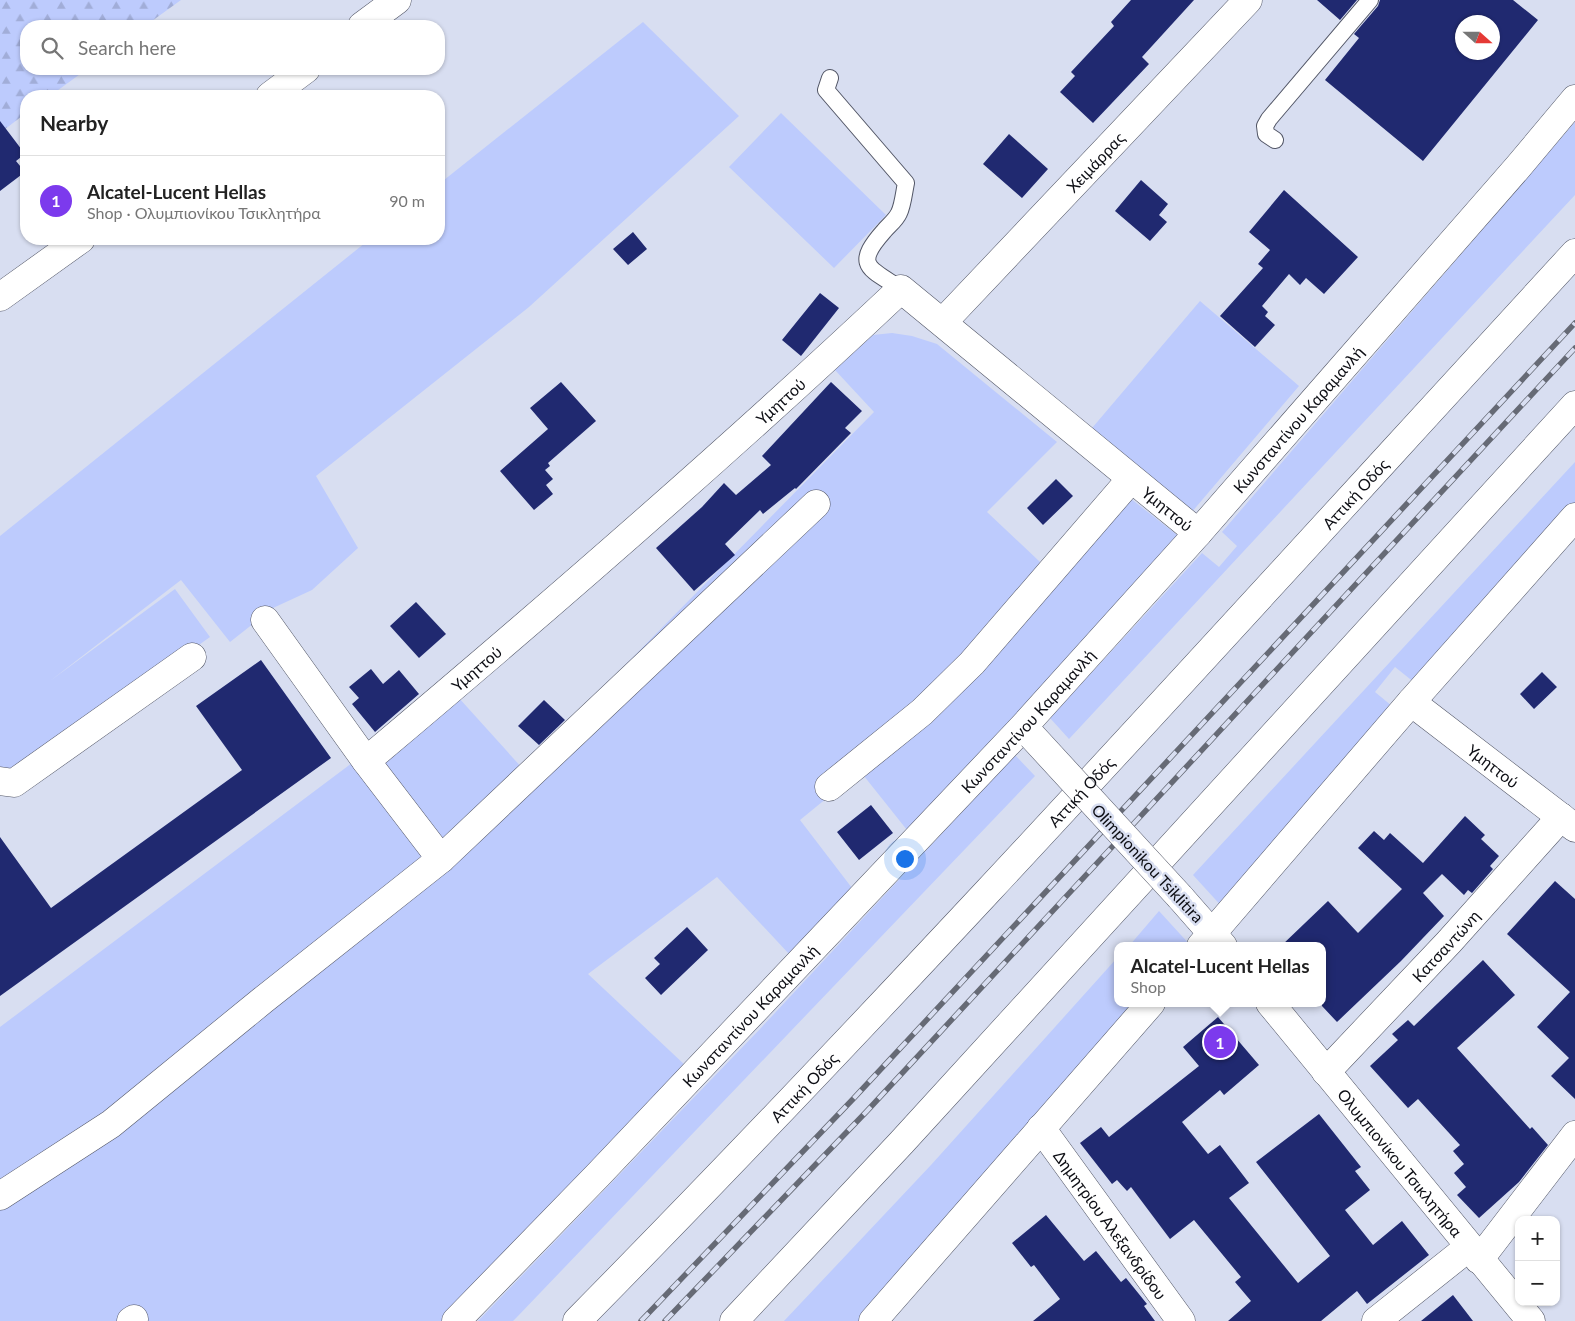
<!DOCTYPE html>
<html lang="en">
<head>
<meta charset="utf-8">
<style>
  :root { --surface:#fff; --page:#f2f2f2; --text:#222; --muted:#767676; --line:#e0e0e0; --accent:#7c3aed }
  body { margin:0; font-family:Lato,sans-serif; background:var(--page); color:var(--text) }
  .controls { position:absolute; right:15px; bottom:15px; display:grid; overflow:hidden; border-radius:10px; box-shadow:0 1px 4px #0004 }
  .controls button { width:45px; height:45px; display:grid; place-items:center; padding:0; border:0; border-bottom:1px solid var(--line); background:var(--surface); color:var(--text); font:25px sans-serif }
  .compass { position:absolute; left:1455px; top:15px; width:45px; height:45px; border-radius:50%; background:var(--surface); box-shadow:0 1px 4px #0004; rotate:111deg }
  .you { position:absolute; left:904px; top:858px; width:18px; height:18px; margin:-12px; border:4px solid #fff; border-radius:50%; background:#1a73e8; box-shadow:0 0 0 8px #1a73e833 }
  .badge { display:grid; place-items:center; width:32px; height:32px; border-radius:50%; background:var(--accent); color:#fff; font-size:16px; font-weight:700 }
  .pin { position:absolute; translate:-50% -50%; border:2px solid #fff; box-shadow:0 1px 5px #0006 }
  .popup { position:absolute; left:1114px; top:942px; width:212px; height:65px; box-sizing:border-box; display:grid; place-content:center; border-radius:10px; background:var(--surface); filter:drop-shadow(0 1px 4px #0005); font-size:16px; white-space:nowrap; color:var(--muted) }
  .popup b { font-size:19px; color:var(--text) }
  .popup::after { content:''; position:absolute; left:50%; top:100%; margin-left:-10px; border:10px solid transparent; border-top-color:var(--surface) }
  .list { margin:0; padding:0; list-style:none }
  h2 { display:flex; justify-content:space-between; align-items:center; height:65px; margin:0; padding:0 20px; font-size:21px }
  h2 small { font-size:16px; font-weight:400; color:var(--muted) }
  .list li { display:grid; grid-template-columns:32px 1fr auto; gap:15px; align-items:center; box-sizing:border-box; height:90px; padding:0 20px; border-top:1px solid var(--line) }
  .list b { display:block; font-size:19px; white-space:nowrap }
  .list p { margin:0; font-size:16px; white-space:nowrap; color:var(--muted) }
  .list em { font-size:16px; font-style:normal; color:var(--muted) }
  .icon { flex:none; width:28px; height:28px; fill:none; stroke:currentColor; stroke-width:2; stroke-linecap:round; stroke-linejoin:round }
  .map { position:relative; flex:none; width:1575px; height:1321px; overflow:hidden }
  .search { position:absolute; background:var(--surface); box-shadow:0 1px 4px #0004; left:20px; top:20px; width:425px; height:55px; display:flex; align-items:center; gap:12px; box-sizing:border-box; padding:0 18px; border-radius:20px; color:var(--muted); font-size:19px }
  .panel { position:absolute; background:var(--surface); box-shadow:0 1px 4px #0004; left:20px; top:90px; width:425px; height:155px; border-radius:20px }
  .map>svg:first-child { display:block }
  .grass { fill:#bdcbfd }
  .forest { fill:url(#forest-firs) }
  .building { fill:#202970; fill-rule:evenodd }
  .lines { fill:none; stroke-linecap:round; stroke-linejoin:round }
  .lane-casing { stroke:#525666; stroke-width:18 }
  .street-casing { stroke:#525666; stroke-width:29 }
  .secondary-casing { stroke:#525666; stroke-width:29 }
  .highway-casing { stroke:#525666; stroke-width:29 }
  .lane { stroke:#fff; stroke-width:16 }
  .street { stroke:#fff; stroke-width:28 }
  .secondary { stroke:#fff; stroke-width:28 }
  .highway { stroke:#fff; stroke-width:28 }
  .rail-casing { stroke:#666a75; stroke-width:5.5 }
  .rail { stroke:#d8def1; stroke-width:4; stroke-dasharray:11; stroke-linecap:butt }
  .street-bridge-casing { stroke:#525666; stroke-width:29; stroke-linecap:butt }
  .street-bridge { stroke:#fff; stroke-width:28 }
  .labels { text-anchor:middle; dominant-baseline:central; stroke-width:5; stroke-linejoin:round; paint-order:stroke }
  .street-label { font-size:16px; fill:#0d0e14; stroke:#d8def1 }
</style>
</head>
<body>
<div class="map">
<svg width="1575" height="1321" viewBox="0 0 1575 1321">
  <defs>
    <pattern id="forest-firs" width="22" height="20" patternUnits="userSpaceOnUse" patternTransform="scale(1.25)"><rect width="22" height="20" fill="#bdcbfd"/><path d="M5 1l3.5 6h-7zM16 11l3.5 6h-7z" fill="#a1add8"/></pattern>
  </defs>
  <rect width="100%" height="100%" fill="#d8def1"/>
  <!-- grass -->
  <path class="grass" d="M 643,22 L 739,116 L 529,307 L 316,476 L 358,548 L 312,590 L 273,608 L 230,642 L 181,580 L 50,681 L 175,589 L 210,637 L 11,779 L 0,766 L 0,536 L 370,239 L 439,239 L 439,184 Z
    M 781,113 L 886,215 L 834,268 L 729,167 Z
    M 1575,122 L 1575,195 L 1069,739 L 1050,718 L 1202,553 L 1219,567 L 1237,546 L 1222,532 Z
    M 1200,301 L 1299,386 L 1191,513 L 1087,434 Z
    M 892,333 L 912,336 L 937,344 L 1057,442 L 987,512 L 1058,579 L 1126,495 L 1181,538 L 907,830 L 860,771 L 800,820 L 852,888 L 790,955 L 717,877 L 588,974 L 686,1066 L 536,1226 L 441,1321 L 0,1321 L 0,1027 L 372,748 L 449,687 L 523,769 L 874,412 L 835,370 L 873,335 Z
    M 1575,462 L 1575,513 L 1420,687 L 1395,667 L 1375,692 L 1398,711 L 1225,910 L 1193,875 Z
    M 1015,755 L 1035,776 L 518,1316 L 513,1321 L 478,1321 L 760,1029 Z
    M 1159,911 L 1191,946 L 1129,946 Z
    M 1117,958 L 1118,1003 L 1143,1003 L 864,1321 L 784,1321 L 931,1165 Z"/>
  <!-- forest -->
  <path class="forest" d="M 0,0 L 181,0 L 145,26 L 26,26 L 26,69 L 87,69 L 50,96 L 26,96 L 26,113 L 0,133 Z"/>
  <!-- building -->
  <path class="building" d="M 1131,0 L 1194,0 L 1142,57 L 1149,64 L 1093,123 L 1060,92 L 1075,76 L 1071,72 L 1114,26 L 1111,22 Z
    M 1317,0 L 1357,0 L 1340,20 Z
    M 1380,0 L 1513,0 L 1538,20 L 1423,161 L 1325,80 L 1359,38 L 1354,34 L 1378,6 ZM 1462,22 L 1492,22 L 1492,52 L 1462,52 Z
    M 0,121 L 25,154 L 16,161 L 25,172 L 0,191 Z
    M 1009,134 L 1048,169 L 1022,198 L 983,164 Z
    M 1141,180 L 1168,204 L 1159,215 L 1167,222 L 1150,241 L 1115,211 Z
    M 1284,190 L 1358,257 L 1324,294 L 1306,278 L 1300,285 L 1289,274 L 1262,306 L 1268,312 L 1265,316 L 1275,325 L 1255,347 L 1220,316 L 1263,268 L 1258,264 L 1270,250 L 1249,232 Z
    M 633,232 L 647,249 L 628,265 L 613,249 Z
    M 820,293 L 839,308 L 801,356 L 782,340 Z
    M 561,382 L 596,421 L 548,463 L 550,466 L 545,470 L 553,479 L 546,485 L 553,494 L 534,510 L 500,471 L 548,429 L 530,408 Z
    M 831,382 L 862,411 L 845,428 L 851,433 L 796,489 L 795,488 L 763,514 L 760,510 L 725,544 L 735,555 L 694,591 L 656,548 L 702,507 L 724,483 L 736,495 L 771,465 L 762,456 Z
    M 1056,479 L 1073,496 L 1043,525 L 1027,508 Z
    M 416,602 L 446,634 L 419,658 L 390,626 Z
    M 261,660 L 331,758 L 0,996 L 0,837 L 51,908 L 242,770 L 196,706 Z
    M 371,669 L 383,684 L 399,670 L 419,694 L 375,732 L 352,704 L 359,698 L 349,687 Z
    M 1542,672 L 1557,687 L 1534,709 L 1520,694 Z
    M 544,700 L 565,720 L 539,745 L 518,726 Z
    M 871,805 L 893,833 L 859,860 L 837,832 Z
    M 1465,816 L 1485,835 L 1481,839 L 1499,856 L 1490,866 L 1493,869 L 1472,893 L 1468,890 L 1464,895 L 1442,874 L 1423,893 L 1444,916 L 1401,961 L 1337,1022 L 1322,1006 L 1322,946 L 1281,946 L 1328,901 L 1358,933 L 1402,889 L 1358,848 L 1374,831 L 1384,840 L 1390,833 L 1423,863 Z
    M 1555,881 L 1575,899 L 1575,1099 L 1551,1076 L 1569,1058 L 1537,1027 L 1570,992 L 1507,934 Z
    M 687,927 L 708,950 L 661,995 L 645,978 L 660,964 L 654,958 Z
    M 1483,960 L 1515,995 L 1457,1048 L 1530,1129 L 1532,1127 L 1548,1145 L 1519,1182 L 1479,1218 L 1457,1195 L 1466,1187 L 1454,1173 L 1464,1164 L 1453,1151 L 1460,1145 L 1418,1099 L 1408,1108 L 1370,1066 L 1398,1040 L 1392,1034 L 1408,1020 L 1414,1026 Z
    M 1218,1017 L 1259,1065 L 1224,1095 L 1220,1090 L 1182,1122 L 1208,1154 L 1220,1145 L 1249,1183 L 1229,1198 L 1298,1283 L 1330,1256 L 1256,1162 L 1319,1114 L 1361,1167 L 1355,1171 L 1370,1190 L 1345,1210 L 1373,1245 L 1402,1221 L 1429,1255 L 1367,1304 L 1357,1291 L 1321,1321 L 1228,1321 L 1251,1301 L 1235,1282 L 1241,1277 L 1194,1220 L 1170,1239 L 1131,1187 L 1127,1191 L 1117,1180 L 1112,1184 L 1080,1143 L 1101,1127 L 1109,1137 L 1199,1066 L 1183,1047 Z
    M 1046,1215 L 1084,1261 L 1096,1251 L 1121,1282 L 1126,1278 L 1147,1304 L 1144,1306 L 1155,1321 L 1033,1321 L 1060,1299 L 1034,1265 L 1031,1267 L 1012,1243 Z
    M 1453,1295 L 1473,1321 L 1421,1321 Z"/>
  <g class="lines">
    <!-- lane casing -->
    <g class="lane-casing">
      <path id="lane" d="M 830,78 L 826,90 L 906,183 C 904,192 903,205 899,213 C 896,220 888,226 884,231 C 853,266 869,268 901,289
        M 1275,140 L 1266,134 L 1265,126 L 1269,119 L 1370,0"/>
    </g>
    <!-- street casing -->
    <g class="street-casing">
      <g id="street">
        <path d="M 362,26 L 397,0"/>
        <path d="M 270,96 L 306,69"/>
        <path d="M 0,297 L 81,239"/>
        <path id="s1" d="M 943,322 L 1248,0"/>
        <path d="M 265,620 L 366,761 L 441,859"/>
        <path id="s2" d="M 1411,702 L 1575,828"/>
        <path id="s3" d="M 366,761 C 548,608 728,452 901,289 L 1198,533"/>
        <path d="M 0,781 L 14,783 L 192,657"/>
        <path d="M 829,787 L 922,712 L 972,663 L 1131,479"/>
        <path d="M 1180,897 L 1223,946"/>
        <path id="s4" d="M 1270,1003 L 1531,1321"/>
        <path id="s5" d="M 1326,1072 L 1449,942 L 1561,817"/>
        <path id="s6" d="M 1041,1128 L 1181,1321"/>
        <path d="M 0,1196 L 111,1124 L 263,1000 L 441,859 L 816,504"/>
        <path d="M 1479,1260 L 1575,1135"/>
        <path d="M 131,1321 L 134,1319"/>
        <path d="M 1376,1321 L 1469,1247"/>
      </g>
    </g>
    <!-- secondary casing -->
    <g class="secondary-casing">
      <g id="secondary">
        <path d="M 1201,946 L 1411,702 L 1575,517"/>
        <path id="s7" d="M 456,1321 L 598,1175 L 1023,727 L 1198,533 L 1518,167 L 1575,99"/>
        <path d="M 873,1321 L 1151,1003"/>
      </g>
    </g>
    <!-- highway casing -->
    <g class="highway-casing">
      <g id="highway">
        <path id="s8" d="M 577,1321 C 919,974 1245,612 1575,253"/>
        <path d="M 734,1321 L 902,1142 L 1575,405"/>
      </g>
    </g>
    <!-- lane -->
    <use href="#lane" class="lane"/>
    <!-- street -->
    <use href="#street" class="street"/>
    <!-- secondary -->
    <use href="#secondary" class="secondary"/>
    <!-- highway -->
    <use href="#highway" class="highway"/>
    <!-- rail casing -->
    <g class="rail-casing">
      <path id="rail" d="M 641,1321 L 854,1098 L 1575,323
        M 665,1321 L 867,1111 L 1575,348"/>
    </g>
    <!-- rail -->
    <use href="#rail" class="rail"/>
    <!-- street-bridge casing -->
    <g class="street-bridge-casing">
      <path id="street-bridge" d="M 1032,736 L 1180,897"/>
    </g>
    <!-- street-bridge -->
    <use href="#street-bridge" class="street-bridge"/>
  </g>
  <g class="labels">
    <!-- street labels -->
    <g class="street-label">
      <text stroke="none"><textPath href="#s1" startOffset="221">Χειμάρρας</textPath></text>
      <text stroke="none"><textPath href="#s3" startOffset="549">Υμηττού</textPath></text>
      <text stroke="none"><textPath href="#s7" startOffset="1234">Κωνσταντίνου Καραμανλή</textPath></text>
      <text stroke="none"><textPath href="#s8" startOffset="1136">Αττική Οδός</textPath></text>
      <text stroke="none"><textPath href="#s3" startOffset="1059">Υμηττού</textPath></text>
      <text stroke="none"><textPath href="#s3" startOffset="144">Υμηττού</textPath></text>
      <text stroke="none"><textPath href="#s7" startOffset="829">Κωνσταντίνου Καραμανλή</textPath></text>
      <text stroke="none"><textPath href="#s2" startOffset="104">Υμηττού</textPath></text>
      <text stroke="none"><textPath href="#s8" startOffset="731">Αττική Οδός</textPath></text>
      <text transform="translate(1148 863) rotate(47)">Olimpionikou Tsiklitira</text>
      <text stroke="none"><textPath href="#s5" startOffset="174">Κατσαντώνη</textPath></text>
      <text stroke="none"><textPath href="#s7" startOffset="424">Κωνσταντίνου Καραμανλή</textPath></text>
      <text stroke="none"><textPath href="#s8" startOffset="326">Αττική Οδός</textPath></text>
      <text stroke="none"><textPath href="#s4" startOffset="206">Ολυμπιονίκου Τσικλητήρα</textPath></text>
      <text stroke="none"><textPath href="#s6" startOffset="119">Δημητρίου Αλεξανδρίδου</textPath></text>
    </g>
  </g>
</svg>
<div class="controls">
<button>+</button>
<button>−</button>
</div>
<svg class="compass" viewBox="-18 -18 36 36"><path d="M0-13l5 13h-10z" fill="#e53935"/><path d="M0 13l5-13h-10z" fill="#767676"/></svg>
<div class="you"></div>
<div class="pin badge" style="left:1220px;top:1042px">1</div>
<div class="popup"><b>Alcatel-Lucent Hellas</b>Shop</div>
<div class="search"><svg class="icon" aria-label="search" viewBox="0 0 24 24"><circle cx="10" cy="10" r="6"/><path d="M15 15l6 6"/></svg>Search here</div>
<section class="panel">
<h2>Nearby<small></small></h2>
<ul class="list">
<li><span class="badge">1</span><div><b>Alcatel-Lucent Hellas</b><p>Shop · Ολυμπιονίκου Τσικλητήρα</p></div><em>90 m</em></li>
</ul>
</section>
</div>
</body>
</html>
